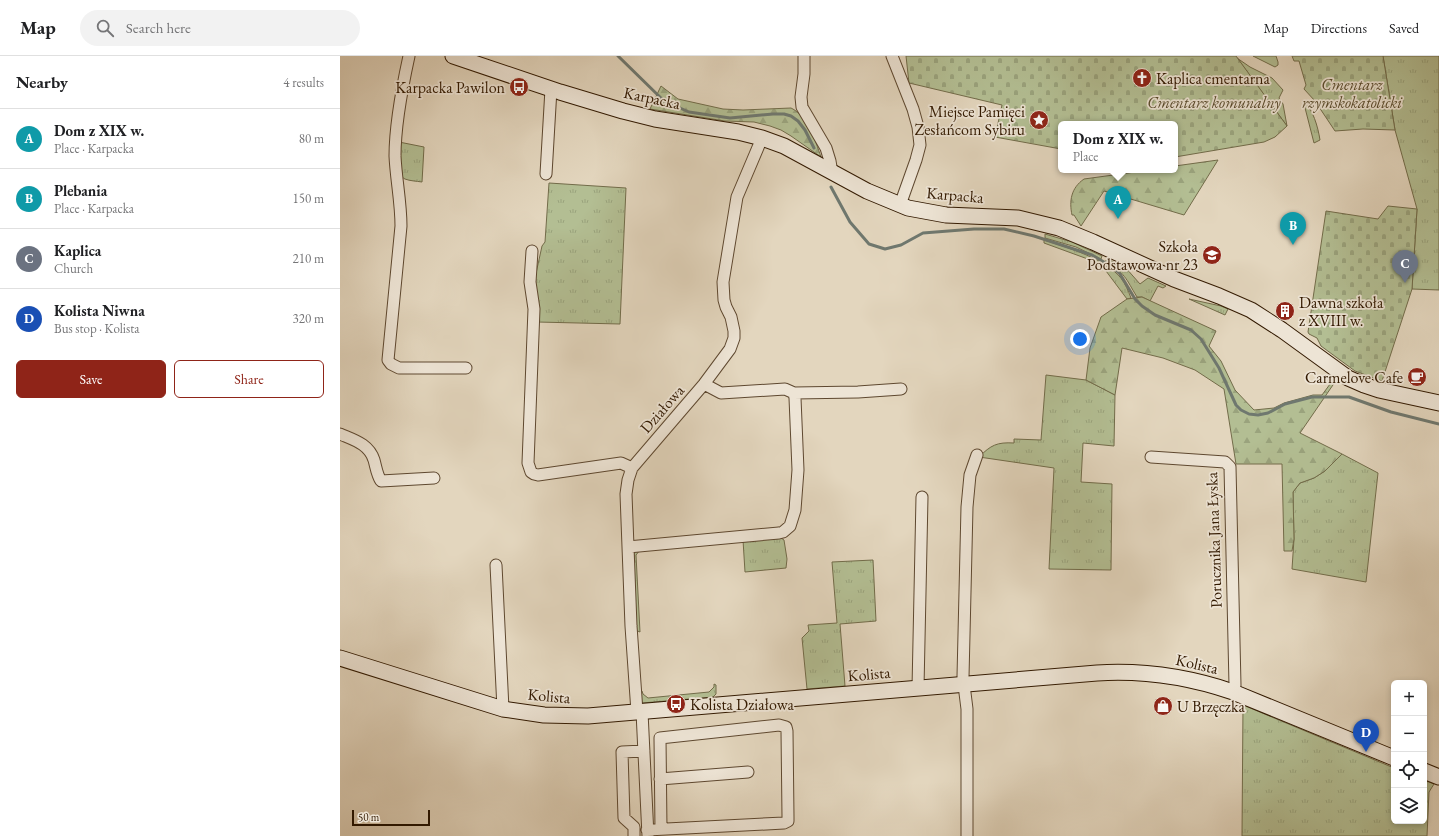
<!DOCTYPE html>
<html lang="en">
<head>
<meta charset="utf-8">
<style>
  :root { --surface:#fff; --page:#f2f2f2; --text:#202124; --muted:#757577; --line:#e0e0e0; --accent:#8f2418 }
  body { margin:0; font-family:"EB Garamond",serif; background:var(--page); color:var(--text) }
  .controls { position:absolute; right:12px; bottom:12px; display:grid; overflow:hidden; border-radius:6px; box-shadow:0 2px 6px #0003 }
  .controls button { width:36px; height:36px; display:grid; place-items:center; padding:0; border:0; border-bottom:1px solid var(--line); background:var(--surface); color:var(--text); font:20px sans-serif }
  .scale { position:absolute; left:12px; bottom:10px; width:78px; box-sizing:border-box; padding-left:4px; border:2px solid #321900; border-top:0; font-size:11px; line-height:14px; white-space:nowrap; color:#321900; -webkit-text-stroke:3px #ede4d5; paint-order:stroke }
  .you { position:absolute; left:740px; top:283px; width:14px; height:14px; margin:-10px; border:3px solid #fff; border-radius:50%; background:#1a73e8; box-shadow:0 0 0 6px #1a73e833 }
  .badge { display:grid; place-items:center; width:26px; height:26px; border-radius:50%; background:var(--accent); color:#fff; font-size:13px; font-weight:700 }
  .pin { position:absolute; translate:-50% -33px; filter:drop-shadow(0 1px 2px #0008) }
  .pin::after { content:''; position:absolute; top:21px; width:14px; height:12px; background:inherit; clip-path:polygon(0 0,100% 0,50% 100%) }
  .popup { position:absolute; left:718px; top:65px; width:120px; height:52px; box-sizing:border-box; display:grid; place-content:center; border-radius:6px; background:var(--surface); filter:drop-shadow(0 1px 3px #0005); font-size:13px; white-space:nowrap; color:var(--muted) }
  .popup b { font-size:15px; color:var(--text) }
  .popup::after { content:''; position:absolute; left:50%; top:100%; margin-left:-8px; border:8px solid transparent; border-top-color:var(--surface) }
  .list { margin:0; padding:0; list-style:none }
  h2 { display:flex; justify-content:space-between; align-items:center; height:52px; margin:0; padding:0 16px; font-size:17px }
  h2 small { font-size:13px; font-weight:400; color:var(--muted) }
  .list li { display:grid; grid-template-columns:26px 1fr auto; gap:12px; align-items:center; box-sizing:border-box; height:60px; padding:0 16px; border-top:1px solid var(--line) }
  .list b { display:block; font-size:15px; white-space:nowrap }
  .list p { margin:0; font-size:13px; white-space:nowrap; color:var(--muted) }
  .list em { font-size:13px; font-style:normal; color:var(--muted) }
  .actions { display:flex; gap:8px; padding:12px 16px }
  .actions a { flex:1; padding:9px 0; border:1px solid var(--accent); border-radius:6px; text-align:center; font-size:14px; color:var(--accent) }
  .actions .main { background:var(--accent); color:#fff }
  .icon { flex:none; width:22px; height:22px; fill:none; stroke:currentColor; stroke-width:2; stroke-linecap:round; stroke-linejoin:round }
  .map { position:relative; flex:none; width:1099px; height:780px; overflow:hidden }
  header { display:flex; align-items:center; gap:24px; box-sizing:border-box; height:56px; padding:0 20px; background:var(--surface); border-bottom:1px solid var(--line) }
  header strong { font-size:19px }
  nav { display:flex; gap:22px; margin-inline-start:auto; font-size:14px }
  .search { width:280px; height:36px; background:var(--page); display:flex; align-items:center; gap:10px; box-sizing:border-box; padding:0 14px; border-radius:22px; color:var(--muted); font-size:15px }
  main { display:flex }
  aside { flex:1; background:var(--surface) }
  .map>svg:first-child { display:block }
  .grass { fill:url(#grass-tufts); stroke:#726c4a }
  .forest { fill:url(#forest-firs); stroke:#726c4a }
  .cemetery { fill:url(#cemetery-stones); stroke:#726c4a }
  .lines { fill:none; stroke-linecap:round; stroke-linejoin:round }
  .stream { stroke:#6f786f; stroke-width:3 }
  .street-casing { stroke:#5e4830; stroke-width:13 }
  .secondary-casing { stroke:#321900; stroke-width:17 }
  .street { stroke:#ede4d5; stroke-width:11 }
  .secondary { stroke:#ede4d5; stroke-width:15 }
  .labels { text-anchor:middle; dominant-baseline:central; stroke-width:3.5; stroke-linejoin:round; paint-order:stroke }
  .poi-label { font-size:16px; fill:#321900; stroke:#ede4d5; text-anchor:start }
  .park-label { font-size:16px; font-style:italic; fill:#594b2c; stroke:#ede4d5 }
  .street-label { font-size:16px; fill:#321900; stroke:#ede4d5 }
</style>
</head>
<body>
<header>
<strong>Map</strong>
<div class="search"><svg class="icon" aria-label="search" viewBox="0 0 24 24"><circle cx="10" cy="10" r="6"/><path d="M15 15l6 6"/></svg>Search here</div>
<nav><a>Map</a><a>Directions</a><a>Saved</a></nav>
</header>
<main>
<aside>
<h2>Nearby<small>4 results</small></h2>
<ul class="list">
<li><span class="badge" style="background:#0f9aa8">A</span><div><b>Dom z XIX w.</b><p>Place · Karpacka</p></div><em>80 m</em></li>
<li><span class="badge" style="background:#0f9aa8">B</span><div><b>Plebania</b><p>Place · Karpacka</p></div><em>150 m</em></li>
<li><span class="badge" style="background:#6b7280">C</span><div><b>Kaplica</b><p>Church</p></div><em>210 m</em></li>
<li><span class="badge" style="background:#1a4fb4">D</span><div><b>Kolista Niwna</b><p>Bus stop · Kolista</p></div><em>320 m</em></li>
</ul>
<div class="actions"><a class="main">Save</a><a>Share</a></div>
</aside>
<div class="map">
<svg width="1099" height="780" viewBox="0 0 1099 780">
  <defs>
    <pattern id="grass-tufts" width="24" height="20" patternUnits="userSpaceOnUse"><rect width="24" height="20" fill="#b3be93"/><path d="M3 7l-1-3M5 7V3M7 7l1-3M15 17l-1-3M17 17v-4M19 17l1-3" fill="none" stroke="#9aa37d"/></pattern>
    <pattern id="forest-firs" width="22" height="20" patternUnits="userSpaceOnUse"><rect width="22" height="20" fill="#b3be93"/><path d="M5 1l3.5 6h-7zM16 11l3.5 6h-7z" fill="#9aa37d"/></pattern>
    <pattern id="cemetery-stones" width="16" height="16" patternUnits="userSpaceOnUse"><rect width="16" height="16" fill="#b3be93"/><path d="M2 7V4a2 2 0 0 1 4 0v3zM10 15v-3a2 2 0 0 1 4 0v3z" fill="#9aa37d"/></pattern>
  </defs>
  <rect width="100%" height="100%" fill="#e3d6be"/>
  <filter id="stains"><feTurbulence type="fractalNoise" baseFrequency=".005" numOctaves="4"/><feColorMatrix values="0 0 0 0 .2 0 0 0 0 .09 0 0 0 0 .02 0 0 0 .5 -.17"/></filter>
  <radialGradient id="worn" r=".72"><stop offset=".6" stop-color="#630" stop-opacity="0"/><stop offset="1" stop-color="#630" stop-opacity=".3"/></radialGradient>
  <!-- grass -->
  <path class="grass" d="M 913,0 L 936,0 L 938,6 L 938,9 L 935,11 Z
    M 1043,0 L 1099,0 L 1099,234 L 1072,233 L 1077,153 L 1055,74 Z
    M 897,2 L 910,11 L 932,22 L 943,34 L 939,42 L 943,48 L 947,70 Z
    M 963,44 C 973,53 978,71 980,84 L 974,87 Z
    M 59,86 L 84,91 L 82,126 C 76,125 70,125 65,123 C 56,120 59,95 59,86 Z
    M 209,127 L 286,132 L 280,268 L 197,266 L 195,222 L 202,190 L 205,186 Z
    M 705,178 L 732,186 L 762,200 L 761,203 L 736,191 L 705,182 Z
    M 704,184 C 723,190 742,196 759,205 L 758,209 L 745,202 L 704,187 Z
    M 767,203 L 785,211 L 800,228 L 808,222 L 826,230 L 823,232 L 818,230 L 810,245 L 802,241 L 797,241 C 786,223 785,216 765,206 Z
    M 764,209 C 780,217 785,226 791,242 L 787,243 L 763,211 Z
    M 849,243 L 881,250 L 888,253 L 885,259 Z
    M 706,319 L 746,324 L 775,339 L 774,390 L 743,387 L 741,426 L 772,428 L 771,514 L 709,513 L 714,412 L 639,401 C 651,389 657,386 674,387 L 674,383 L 701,384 Z
    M 1002,398 L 1038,417 L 1026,526 L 952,513 L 954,483 L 953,436 L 960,427 L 974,422 L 985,415 Z
    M 438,480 L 444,484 L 447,503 L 446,512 L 405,516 L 403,484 Z
    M 294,494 L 300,494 L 296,499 L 300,576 L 295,574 Z
    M 533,504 L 536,565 L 500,568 L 505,630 L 467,633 L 462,582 L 469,575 L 468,569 L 497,567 L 492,506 Z
    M 374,628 L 376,629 L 376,638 L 373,641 L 302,647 L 299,635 L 302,635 L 303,638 L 308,642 L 369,636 L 374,631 Z
    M 903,649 L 1054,712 L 1054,765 L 1084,765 L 1084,724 L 1094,728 L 1089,736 L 1087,780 L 902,780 Z"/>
  <!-- forest -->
  <path class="forest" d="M 321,30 L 338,43 L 383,53 L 403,54 L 451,52 C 468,60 475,84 481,101 L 451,80 L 441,74 L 430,70 L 414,66 L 385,65 L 310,53 Z
    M 878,104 L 844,159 L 764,135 L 741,170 L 734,159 L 732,159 C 729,145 731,132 744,123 L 810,114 L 835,114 L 835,110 Z
    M 802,241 L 876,275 L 869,290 L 881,305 L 895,334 L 914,354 L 934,352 L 944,347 L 973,339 L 982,339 L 993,324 L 995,326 L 960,377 L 1002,398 L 985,415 L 974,422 L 960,427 L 953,436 L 954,483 L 952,495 L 944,495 L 942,408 L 896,408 L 884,333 L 855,314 L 823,302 L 782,292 L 775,339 L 746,324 L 750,292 L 761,261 L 787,243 Z"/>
  <!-- cemetery -->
  <path class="cemetery" d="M 566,0 L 896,0 L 947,70 L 935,81 L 924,86 L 835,101 L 835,68 L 721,68 L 721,93 L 655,81 L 662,49 L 569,27 Z
    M 952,0 L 1043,0 L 1055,74 L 1023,73 L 995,75 L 975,45 L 964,33 L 966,29 L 959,5 L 954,5 Z
    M 1048,150 L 1077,153 L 1072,233 L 1042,325 L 1015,315 L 981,290 L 977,282 L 969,278 L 968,276 L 986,155 L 1038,163 Z"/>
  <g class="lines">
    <!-- stream -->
    <path class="stream" d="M 278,0 L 324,45 L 349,56 L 390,62 L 433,58 L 444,58 L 451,60 L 458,65 L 465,74 L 474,92
      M 491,131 L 510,166 L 529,188 L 545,193 L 561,189 L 583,177 L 634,173 L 664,173 L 694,180 L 752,199 L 774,212 L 780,218 L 795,243 L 802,250 L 815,259 L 851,274 L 861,283 L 879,312 L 896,349 L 901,354 L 909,358 L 918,359 L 928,357 L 945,348 L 972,341 L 1009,341 L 1051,356 L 1099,368"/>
    <!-- street casing -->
    <g class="street-casing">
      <path id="street" d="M 69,0 C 62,32 55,67 55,100 C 56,123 61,146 61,170 L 48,304 L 51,308 L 59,312 L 126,312
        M 464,0 L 464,18 L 461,41 L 462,51 L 486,92 L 490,105 L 492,117
        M 552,0 L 573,53 L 578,71 L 580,89 L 576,104 L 560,149
        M 206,118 L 211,33
        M 192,195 L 190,226 L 194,253 L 188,407 L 191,416 L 194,418 L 198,419 L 281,407 L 292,412
        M 364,328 L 381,337 L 445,333 L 454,337 L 518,336 L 561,333
        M 0,378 C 14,384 29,388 34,404 C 36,411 37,419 41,425 L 94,422
        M 811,401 L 885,406 L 890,411 L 895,629 L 893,636
        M 288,491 L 439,477 L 443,476 L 450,470 L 455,454 L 458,414 L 455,342 L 454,337
        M 156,509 L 163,653
        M 578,632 L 582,441
        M 297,656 L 291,570 L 286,438 L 288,424 L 292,412 L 364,328 L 390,293 L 394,282 L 394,275 L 391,261 L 386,251 L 384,244 L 383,226 L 397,141 L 422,82
        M 302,656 L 308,780
        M 320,723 L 408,716
        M 307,774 L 444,767 L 448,765 L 448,761 L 447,675 L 446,671 L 439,669 L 320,682 L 321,773
        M 294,780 L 294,771 L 284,762 L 282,696 L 304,695
        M 627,780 L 627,653 L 623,621 L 627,451 L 630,419 L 637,399"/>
    </g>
    <!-- secondary casing -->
    <g class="secondary-casing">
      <path id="secondary" d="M 113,0 L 220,36 L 283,55 L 315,63 L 398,76 L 422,82 L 444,90 L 527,135 L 568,152 L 606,159 L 678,162 L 719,172 L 753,186 L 834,223 L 879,240 L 911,254 L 942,274 L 1008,322 L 1024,329 L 1039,334 L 1099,347
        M 0,602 L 163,653 L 204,659 L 248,660 L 757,617 C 805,614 849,621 893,636 L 1054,702
        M 1084,715 L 1099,721"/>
    </g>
    <!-- street -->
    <use href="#street" class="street"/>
    <!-- secondary -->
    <use href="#secondary" class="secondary"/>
  </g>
  <!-- icons -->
  <defs>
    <g id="church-disc" transform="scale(1)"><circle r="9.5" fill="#8f2418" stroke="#ede4d5"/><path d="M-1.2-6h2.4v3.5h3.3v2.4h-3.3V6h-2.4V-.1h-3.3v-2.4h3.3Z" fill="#fff"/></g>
    <g id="bus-disc" transform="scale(1)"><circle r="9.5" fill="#8f2418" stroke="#ede4d5"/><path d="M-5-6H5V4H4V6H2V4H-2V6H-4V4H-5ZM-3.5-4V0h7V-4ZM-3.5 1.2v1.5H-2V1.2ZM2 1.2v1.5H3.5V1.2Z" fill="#fff"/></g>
    <g id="sight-disc" transform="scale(1)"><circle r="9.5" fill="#8f2418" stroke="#ede4d5"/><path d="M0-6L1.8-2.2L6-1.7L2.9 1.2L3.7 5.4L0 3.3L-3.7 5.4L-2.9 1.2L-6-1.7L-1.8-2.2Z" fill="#fff"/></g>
    <g id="school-disc" transform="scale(1)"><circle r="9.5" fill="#8f2418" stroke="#ede4d5"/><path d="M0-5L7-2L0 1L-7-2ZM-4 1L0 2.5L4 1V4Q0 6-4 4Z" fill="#fff"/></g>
    <g id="building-disc" transform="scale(1)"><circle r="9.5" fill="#8f2418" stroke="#ede4d5"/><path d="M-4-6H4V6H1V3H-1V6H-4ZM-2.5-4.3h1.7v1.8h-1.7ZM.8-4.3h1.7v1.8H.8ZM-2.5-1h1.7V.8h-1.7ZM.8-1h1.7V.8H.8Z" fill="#fff"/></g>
    <g id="cafe-disc" transform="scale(1)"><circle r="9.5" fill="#8f2418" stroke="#ede4d5"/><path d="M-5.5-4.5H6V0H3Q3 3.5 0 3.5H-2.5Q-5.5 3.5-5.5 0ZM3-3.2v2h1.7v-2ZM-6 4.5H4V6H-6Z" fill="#fff"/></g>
    <g id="shop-disc" transform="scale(1)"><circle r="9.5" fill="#8f2418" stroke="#ede4d5"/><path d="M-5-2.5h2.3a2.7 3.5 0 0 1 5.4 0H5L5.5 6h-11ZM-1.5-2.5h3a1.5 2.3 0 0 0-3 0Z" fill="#fff"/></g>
  </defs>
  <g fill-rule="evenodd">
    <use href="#church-disc" x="802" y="22"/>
    <use href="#bus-disc" x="179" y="31"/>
    <use href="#sight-disc" x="699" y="64"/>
    <use href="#school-disc" x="872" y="199"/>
    <use href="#building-disc" x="945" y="255"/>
    <use href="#cafe-disc" x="1077" y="321"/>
    <use href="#bus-disc" x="336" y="648"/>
    <use href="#shop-disc" x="823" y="650"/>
  </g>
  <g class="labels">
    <!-- poi labels -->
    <g class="poi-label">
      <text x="816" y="22">Kaplica cmentarna</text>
      <text x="165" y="31" text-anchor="end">Karpacka Pawilon</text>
      <text x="685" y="55" text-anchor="end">Miejsce Pamięci<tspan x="685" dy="18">Zesłańcom Sybiru</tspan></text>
      <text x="858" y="190" text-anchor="end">Szkoła<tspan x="858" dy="18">Podstawowa nr 23</tspan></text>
      <text x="959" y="246">Dawna szkoła<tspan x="959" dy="18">z XVIII w.</tspan></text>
      <text x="1063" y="321" text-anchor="end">Carmelove Cafe</text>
      <text x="350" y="648">Kolista Działowa</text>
      <text x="837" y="650">U Brzęczka</text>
    </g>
    <!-- park labels -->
    <g class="park-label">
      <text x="1012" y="28">Cmentarz<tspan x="1012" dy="18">rzymskokatolicki</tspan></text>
      <text x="874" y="46">Cmentarz komunalny</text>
    </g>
    <!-- street labels -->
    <g class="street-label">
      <text transform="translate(312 42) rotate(12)">Karpacka</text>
      <text transform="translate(615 139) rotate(5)">Karpacka</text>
      <text transform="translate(322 353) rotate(-49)">Działowa</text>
      <text transform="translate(874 484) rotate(-92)">Porucznika Jana Łyska</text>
      <text transform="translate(857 608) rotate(13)">Kolista</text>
      <text transform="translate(529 618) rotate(-5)">Kolista</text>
      <text transform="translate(209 640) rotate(5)">Kolista</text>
    </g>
  </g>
  <rect width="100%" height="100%" filter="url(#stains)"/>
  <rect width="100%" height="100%" fill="url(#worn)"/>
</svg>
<div class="controls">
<button>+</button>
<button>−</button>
<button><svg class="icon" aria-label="locate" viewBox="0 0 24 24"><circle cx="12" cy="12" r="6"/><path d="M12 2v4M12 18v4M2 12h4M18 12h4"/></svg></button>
<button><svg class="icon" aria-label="layers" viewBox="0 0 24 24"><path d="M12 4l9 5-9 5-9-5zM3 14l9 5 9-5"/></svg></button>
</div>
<div class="scale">50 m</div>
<div class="you"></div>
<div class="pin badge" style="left:778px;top:163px;background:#0f9aa8">A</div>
<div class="popup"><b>Dom z XIX w.</b>Place</div>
<div class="pin badge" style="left:953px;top:189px;background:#0f9aa8">B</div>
<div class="pin badge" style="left:1065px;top:227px;background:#6b7280">C</div>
<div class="pin badge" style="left:1026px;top:696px;background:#1a4fb4">D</div>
</div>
</main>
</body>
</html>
